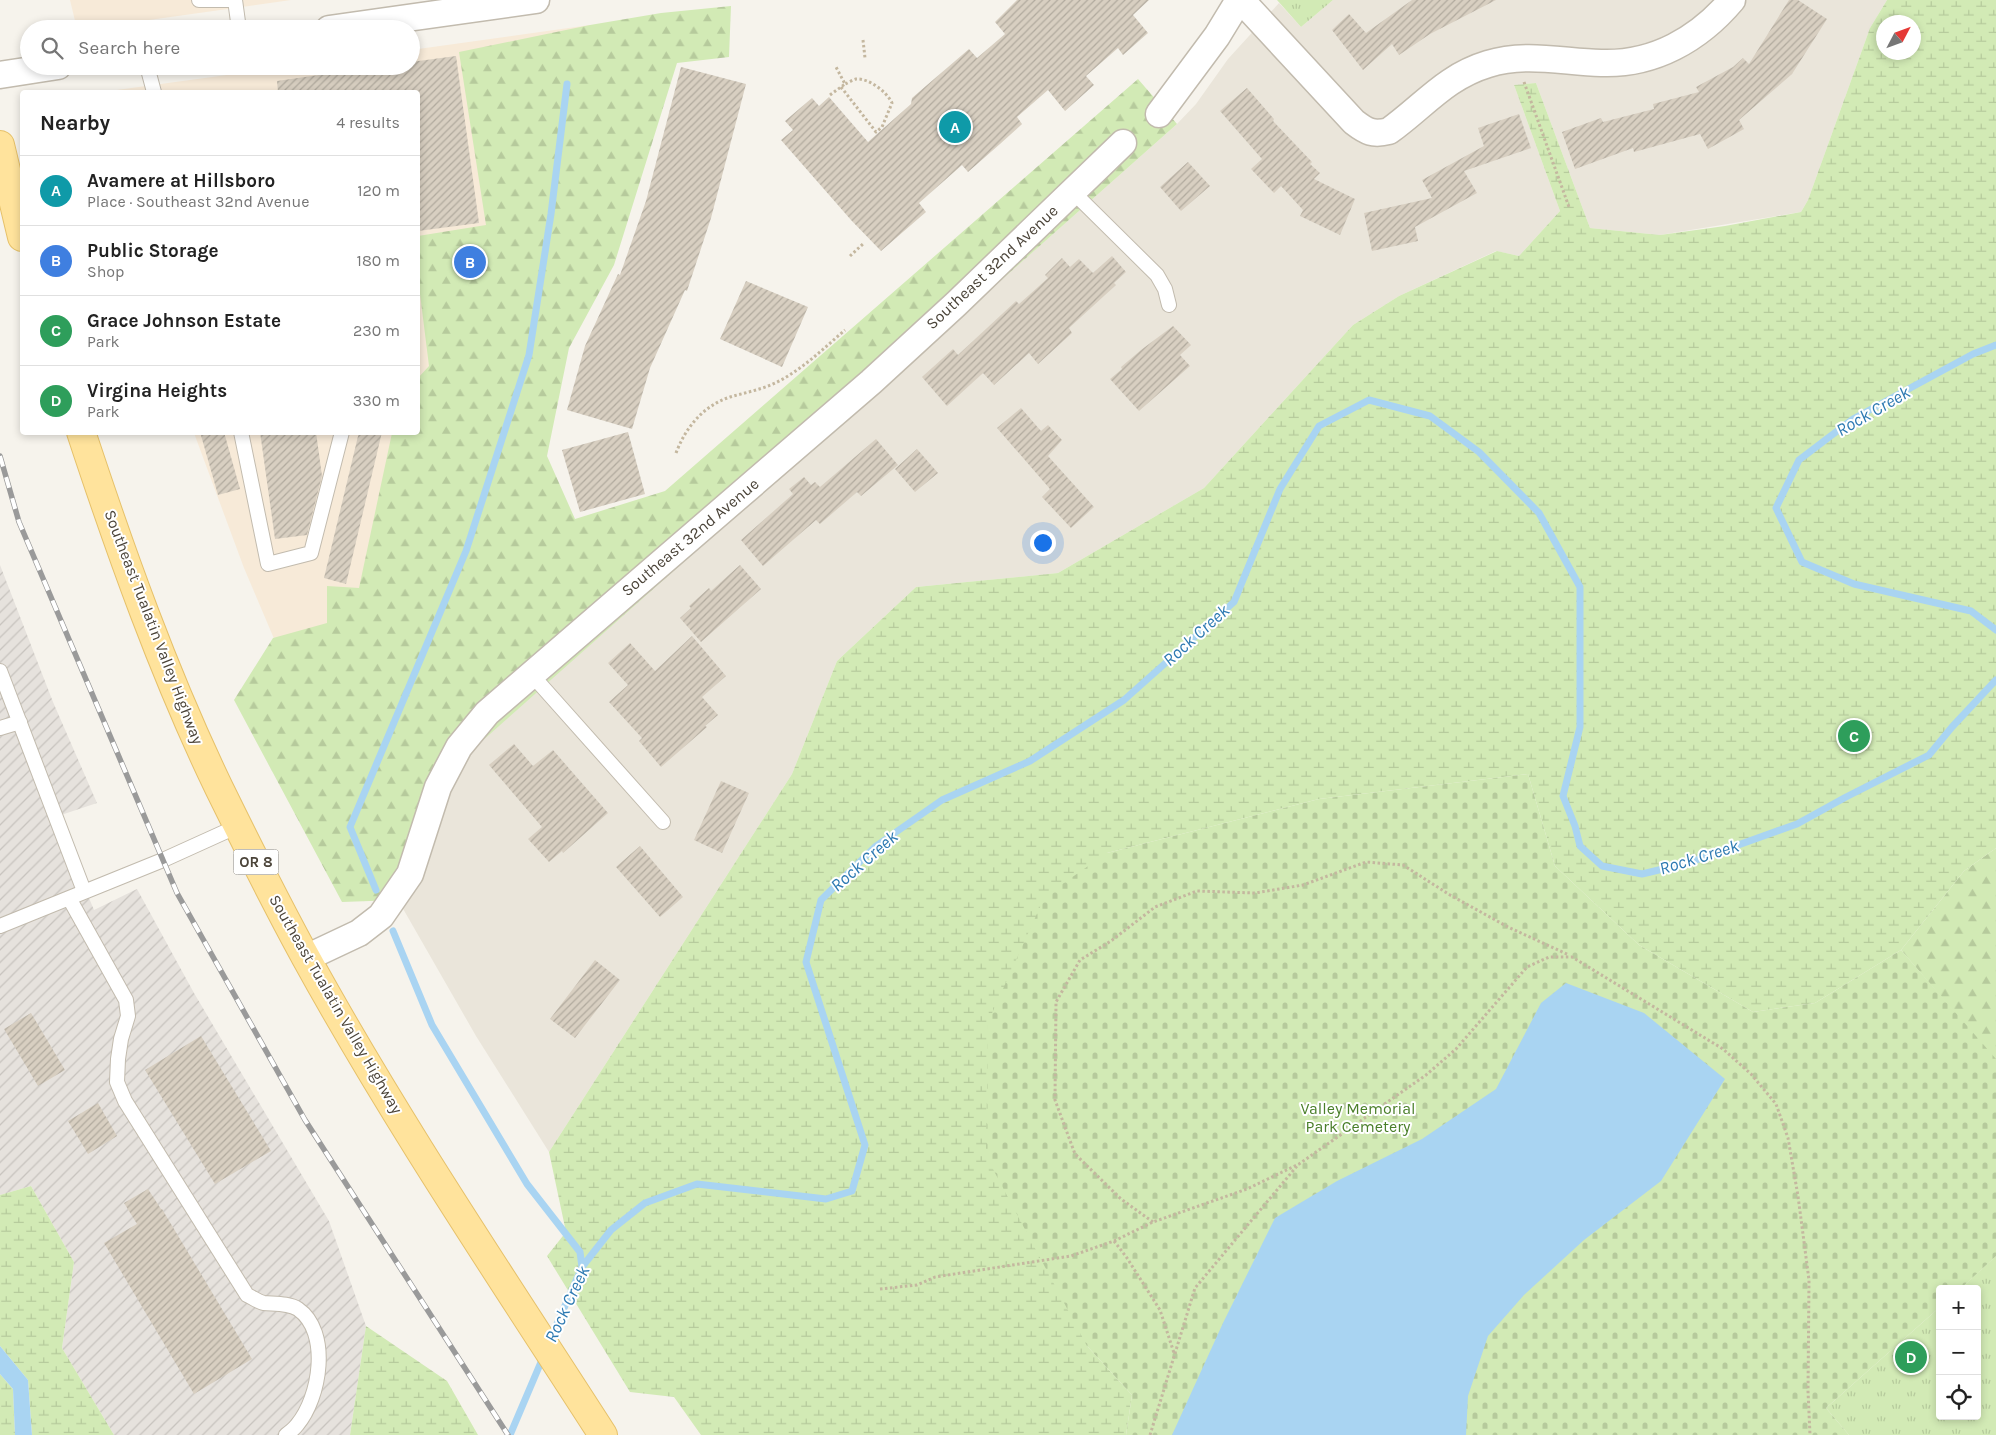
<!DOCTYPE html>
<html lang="en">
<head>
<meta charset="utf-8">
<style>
  :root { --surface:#fff; --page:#f2f2f2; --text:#222; --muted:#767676; --line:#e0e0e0; --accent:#2563eb }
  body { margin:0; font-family:Karla,sans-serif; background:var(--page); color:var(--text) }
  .controls { position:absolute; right:15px; bottom:15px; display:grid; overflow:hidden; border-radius:5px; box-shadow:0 2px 8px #0003 }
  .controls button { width:45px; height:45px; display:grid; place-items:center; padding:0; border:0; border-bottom:1px solid var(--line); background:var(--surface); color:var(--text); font:25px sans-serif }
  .compass { position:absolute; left:1876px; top:15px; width:45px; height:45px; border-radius:50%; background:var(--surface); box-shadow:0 2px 8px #0003; rotate:49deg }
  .you { position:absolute; left:1042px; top:542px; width:18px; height:18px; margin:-12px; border:4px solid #fff; border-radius:50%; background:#1a73e8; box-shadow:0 0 0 8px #1a73e833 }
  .badge { display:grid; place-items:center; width:32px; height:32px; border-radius:50%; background:var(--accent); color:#fff; font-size:16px; font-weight:700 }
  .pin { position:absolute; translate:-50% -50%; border:2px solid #fff; box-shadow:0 1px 5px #0006 }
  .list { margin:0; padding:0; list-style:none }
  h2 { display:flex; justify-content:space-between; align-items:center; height:65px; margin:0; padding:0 20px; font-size:21px }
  h2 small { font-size:16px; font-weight:400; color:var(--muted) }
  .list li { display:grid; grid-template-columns:32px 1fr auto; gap:15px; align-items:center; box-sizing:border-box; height:70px; padding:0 20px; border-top:1px solid var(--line) }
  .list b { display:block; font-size:19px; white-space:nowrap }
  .list p { margin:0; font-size:16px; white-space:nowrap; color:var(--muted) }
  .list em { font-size:16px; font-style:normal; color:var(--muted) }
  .icon { flex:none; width:28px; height:28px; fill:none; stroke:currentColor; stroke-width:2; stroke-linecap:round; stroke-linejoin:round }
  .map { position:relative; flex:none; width:1996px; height:1435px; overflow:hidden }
  .search { position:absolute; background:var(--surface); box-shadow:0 2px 8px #0003; left:20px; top:20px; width:400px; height:55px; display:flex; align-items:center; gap:12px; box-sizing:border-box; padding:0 18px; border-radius:28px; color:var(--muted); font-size:19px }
  .panel { position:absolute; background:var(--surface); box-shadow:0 2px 8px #0003; left:20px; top:90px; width:400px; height:345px; border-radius:5px }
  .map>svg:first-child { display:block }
  .residential { fill:#eae5da }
  .commercial { fill:#f7ead8 }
  .industrial { fill:url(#industrial-furrows) }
  .grass { fill:url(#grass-tufts) }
  .forest { fill:url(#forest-firs) }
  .wetland { fill:url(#wetland-marsh); fill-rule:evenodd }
  .cemetery { fill:url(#cemetery-stones) }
  .water { fill:#a9d4f2 }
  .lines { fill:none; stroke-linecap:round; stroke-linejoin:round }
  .stream { stroke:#a9d4f2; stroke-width:7 }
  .building { fill:url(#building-hatch) }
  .lane-casing { stroke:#c2bbae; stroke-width:16 }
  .street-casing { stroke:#c2bbae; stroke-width:29 }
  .primary-casing { stroke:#e6c16a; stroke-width:30 }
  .path { stroke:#c4b79f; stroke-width:3; stroke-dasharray:2.5 2.5; stroke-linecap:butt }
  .lane { stroke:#fff; stroke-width:14 }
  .street { stroke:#fff; stroke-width:26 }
  .primary { stroke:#ffe39c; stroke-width:28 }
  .rail-casing { stroke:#9a9a9a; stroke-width:5.5 }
  .rail { stroke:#fff; stroke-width:4; stroke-dasharray:11; stroke-linecap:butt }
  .labels { text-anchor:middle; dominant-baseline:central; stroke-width:4; stroke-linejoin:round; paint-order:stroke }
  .shield { fill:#fff; stroke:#817c74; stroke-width:1 }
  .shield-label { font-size:15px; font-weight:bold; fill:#4b4439 }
  .street-label { font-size:16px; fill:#4b4439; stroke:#fff }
  .park-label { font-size:16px; fill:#4a7f2a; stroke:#fff }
  .water-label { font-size:18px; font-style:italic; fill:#2e7ab2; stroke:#fff }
</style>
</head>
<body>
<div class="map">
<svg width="1996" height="1435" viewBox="0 0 1996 1435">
  <defs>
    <pattern id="industrial-furrows" width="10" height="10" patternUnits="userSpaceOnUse" patternTransform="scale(1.25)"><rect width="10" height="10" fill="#e6e2dd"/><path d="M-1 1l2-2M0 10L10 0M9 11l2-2" fill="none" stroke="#c7c3be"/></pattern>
    <pattern id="grass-tufts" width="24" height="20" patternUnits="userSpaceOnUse" patternTransform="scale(1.25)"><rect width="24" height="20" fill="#d2eab5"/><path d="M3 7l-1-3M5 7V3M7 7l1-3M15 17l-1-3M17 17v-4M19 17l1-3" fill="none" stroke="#b6ca9c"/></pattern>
    <pattern id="forest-firs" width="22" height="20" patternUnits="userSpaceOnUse" patternTransform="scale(1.25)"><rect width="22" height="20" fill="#d2eab5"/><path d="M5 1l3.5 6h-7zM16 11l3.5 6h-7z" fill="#b6ca9c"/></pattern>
    <pattern id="wetland-marsh" width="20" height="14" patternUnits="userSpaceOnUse" patternTransform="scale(1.25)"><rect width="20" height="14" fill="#d2eab5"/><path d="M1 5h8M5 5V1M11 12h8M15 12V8" fill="none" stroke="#b6ca9c"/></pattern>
    <pattern id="cemetery-stones" width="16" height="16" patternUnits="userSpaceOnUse" patternTransform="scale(1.25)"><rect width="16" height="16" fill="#d2eab5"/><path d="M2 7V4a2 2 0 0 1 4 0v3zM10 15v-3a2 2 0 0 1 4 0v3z" fill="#b6ca9c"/></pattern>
    <pattern id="building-hatch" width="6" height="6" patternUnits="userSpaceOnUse" patternTransform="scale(1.25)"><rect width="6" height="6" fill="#d8cfc1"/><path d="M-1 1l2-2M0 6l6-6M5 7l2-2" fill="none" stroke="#b1aa9e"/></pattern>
  </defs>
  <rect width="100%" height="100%" fill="#f6f3ec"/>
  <!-- residential -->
  <path class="residential" d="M 1333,0 L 1887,0 L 1870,28 L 1808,200 L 1801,212 L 1660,235 L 1590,228 L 1536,83 L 1514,85 L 1560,211 L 1519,256 L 1496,251 L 1399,296 L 1353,325 L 1204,488 L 1058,573 L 916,587 L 837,661 L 792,774 L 549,1152 L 476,1036 L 398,900 L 453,766 L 1177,124 L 1196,104 L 1228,59 L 1279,3 L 1301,27 Z"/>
  <!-- commercial -->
  <path class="commercial" d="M 70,0 L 291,0 L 85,29 L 77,29 Z
    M 590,25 L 441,548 L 303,707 L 244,568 L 194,433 L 418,432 L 418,92 L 102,92 L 292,66 L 411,66 L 411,50 Z"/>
  <!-- industrial -->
  <path class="industrial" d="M 0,565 L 53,702 L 97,803 L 55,817 L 94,910 L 137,889 L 194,993 L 329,1221 L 366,1326 L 350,1435 L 114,1435 L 62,1348 L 74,1262 L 31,1186 L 0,1195 Z"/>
  <!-- grass -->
  <path class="grass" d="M 1277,0 L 1333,0 L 1301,27 Z
    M 1996,1256 L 1996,1435 L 1849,1435 L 1826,1408 L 1940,1307 L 1940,1416 L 1977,1416 L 1977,1289 L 1960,1289 Z"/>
  <!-- forest -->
  <path class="forest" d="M 731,6 L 729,57 L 677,63 L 614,265 L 569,348 L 547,456 L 575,519 L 665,491 L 1138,79 L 1177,124 L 454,766 L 398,900 L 342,902 L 234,700 L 273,638 L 327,623 L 327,586 L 359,588 L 392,433 L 418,432 L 418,378 L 429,366 L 418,278 L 418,236 L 486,225 L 459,52 L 590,25 L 661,13 Z
    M 1996,848 L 1996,1256 L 1960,1289 L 1940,1289 L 1940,1307 L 1815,1139 L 1986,1049 L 1901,950 L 1964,871 Z"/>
  <!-- wetland -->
  <path class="wetland" d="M 1887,0 L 1996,0 L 1996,848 L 1964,871 L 1901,950 L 1815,1003 L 1753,1012 L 1639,945 L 1555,866 L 1528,774 L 1319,799 L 1107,853 L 1087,1346 L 1132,1395 L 1126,1435 L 701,1435 L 674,1397 L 630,1392 L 547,1256 L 566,1232 L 549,1152 L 792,774 L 837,661 L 916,587 L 1058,573 L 1204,488 L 1353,325 L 1399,296 L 1497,251 L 1519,256 L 1560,211 L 1514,85 L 1536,83 L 1590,228 L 1660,235 L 1725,226 L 1801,212 L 1808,200 L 1870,28 ZM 1884,22 L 1914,22 L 1914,52 L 1884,52 Z
    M 31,1186 L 74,1262 L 62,1348 L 114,1435 L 32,1435 L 28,1380 L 0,1346 L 0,1195 Z
    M 366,1326 L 447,1381 L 478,1435 L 350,1435 Z
    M 0,1374 L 13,1389 L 15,1435 L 0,1435 Z"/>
  <!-- cemetery -->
  <path class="cemetery" d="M 1528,774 L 1555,866 L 1639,945 L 1753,1012 L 1815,1003 L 1901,950 L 1996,1059 L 1996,1256 L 1960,1289 L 1940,1289 L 1940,1307 L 1826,1408 L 1849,1435 L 1126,1435 L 1132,1395 L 1087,1346 L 986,1156 L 988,1022 L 1045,896 L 1107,853 L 1319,799 Z"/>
  <!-- water -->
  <path class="water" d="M 1566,983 L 1644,1013 L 1725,1079 L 1661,1181 L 1584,1240 L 1524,1295 L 1488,1336 L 1468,1396 L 1466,1435 L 1172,1435 L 1223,1323 L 1275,1218 L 1337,1181 L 1422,1139 L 1496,1089 L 1541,1003 Z
    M 0,1346 L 28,1380 L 32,1435 L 15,1435 L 13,1389 L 0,1374 Z"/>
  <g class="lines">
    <!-- stream -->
    <path class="stream" d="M 1996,345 L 1973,354 L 1853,419 L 1799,460 L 1776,508 L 1802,562 L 1854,584 L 1971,611 L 1996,630
      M 376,890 L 350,827 L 466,551 L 529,355 L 551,214 L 567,84
      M 393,931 L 432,1025 L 527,1184 L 580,1252 L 582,1267
      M 550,1340 L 582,1267 L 611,1230 L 645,1203 L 697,1184 L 826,1199 L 852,1191 L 865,1145 L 806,962 L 821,900 L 876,846 L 942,800 L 1030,761 L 1124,700 L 1234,602 L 1280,489 L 1319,426 L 1369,400 L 1430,416 L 1479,452 L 1539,513 L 1580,587 L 1580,727 L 1563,796 L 1575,826 L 1580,846 L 1602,866 L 1642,874 L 1688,863 L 1797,824 L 1846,797 L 1929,755 L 1952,727 L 1996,680
      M 510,1435 L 544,1355"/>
  </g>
  <!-- building -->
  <path class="building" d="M 1017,0 L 1149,0 L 1133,15 L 1148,33 L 1123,55 L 1118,48 L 1086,76 L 1094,85 L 1065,111 L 1048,90 L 1017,117 L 1022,124 L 1000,144 L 968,172 L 962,165 L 919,203 L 926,212 L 881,251 L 851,220 L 781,140 L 793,130 L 785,121 L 812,98 L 819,106 L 829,97 L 868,142 L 911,104 L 912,98 L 969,49 L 977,58 L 1005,34 L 995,22 Z
    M 1412,0 L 1496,0 L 1430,34 L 1399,55 L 1392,44 L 1363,70 L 1332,30 L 1349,14 L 1366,33 Z
    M 1789,0 L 1798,0 L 1827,19 L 1792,74 L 1739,120 L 1744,129 L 1708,149 L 1700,134 L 1634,152 L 1633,148 L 1575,169 L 1562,132 L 1601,118 L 1603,122 L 1654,109 L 1653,104 L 1699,92 L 1696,87 L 1733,67 L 1743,58 L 1749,64 Z
    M 456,56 L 479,223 L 418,231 L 418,92 L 278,92 L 277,81 L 382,66 L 411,66 L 411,62 Z
    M 681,67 L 746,84 L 711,218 L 687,291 L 685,290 L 650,368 L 632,429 L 567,410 L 585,346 L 618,274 L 620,275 L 646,201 Z
    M 1247,88 L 1274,119 L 1273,121 L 1312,162 L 1310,164 L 1320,173 L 1314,179 L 1355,199 L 1340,235 L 1300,216 L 1303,210 L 1281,186 L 1274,193 L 1251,169 L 1262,159 L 1220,111 Z
    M 1519,114 L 1531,148 L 1464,171 L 1477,193 L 1415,227 L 1418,241 L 1372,251 L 1364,213 L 1432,198 L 1422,180 L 1484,146 L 1478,128 Z
    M 1188,162 L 1210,186 L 1181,211 L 1160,187 Z
    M 1112,256 L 1126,272 L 1114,283 L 1116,285 L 1069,328 L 1072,333 L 1038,364 L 1029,353 L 994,385 L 983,373 L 947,406 L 922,377 L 953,349 L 958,355 L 1016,301 L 1019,304 L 1048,278 L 1045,275 L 1062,258 L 1070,267 L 1079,259 L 1093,273 Z
    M 746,281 L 808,307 L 782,367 L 720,339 Z
    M 1173,326 L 1191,345 L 1180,355 L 1190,366 L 1139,411 L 1110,379 L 1122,369 L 1121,367 L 1141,350 Z
    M 1021,408 L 1041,431 L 1048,425 L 1062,440 L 1048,456 L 1094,507 L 1071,528 L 1042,497 L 1050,489 L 997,428 Z
    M 200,432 L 224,432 L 240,489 L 218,495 Z
    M 260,432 L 316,432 L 322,476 L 307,535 L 275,539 Z
    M 359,432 L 382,432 L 346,584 L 324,578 Z
    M 628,432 L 645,494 L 580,512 L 562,450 Z
    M 876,439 L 898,465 L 861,496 L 857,492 L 820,524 L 816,520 L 763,566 L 741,540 L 793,494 L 789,489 L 804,477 L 811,485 L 815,482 L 820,487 Z
    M 917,449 L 938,473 L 915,492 L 895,469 Z
    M 740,565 L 761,589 L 701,642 L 680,618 L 691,608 L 689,606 L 709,588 L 711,591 Z
    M 692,636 L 726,676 L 702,697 L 718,715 L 705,726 L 707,727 L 661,767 L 639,741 L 642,738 L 609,702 L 628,685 L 608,663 L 630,643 L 655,671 Z
    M 514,744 L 533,766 L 553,750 L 608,813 L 563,853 L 562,851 L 549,862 L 528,839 L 542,827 L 489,765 Z
    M 721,781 L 749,793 L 722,853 L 694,840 Z
    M 640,846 L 683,897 L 660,917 L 616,867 Z
    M 595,960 L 620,980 L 575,1038 L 550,1019 Z
    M 31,1013 L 65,1070 L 38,1086 L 4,1029 Z
    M 201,1036 L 271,1151 L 215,1184 L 145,1070 Z
    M 98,1103 L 117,1136 L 88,1154 L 68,1121 Z
    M 148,1189 L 161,1209 L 162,1209 L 252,1359 L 194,1394 L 104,1243 L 137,1224 L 124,1203 Z"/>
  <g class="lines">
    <!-- lane casing -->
    <g class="lane-casing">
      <path id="lane" d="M 199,0 L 230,0
        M 235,0 L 239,29
        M 147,66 L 154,92
        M 1072,191 L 1157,275 L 1165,289 L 1169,305
        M 241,432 L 268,564 L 311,553 L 342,432
        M 0,671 L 84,891
        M 532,675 L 663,822
        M 0,728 L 20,722
        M 69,898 L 126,1000 L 128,1016 L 121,1039 L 118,1059 L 117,1082 L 125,1101 L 247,1295 C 252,1297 258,1302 264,1303 C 274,1304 289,1303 298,1309 C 331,1332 320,1398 297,1425 C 294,1429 290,1432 286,1435
        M 0,926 L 163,860 L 238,826"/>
    </g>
    <!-- street casing -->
    <g class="street-casing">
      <path id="street" d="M 1241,0 L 1354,122 C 1367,132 1373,135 1389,131 C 1424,106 1445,77 1488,64 C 1526,52 1563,62 1601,63 C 1654,65 1699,39 1732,0
        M 329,29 L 536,0
        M 0,75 L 58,66
        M 1159,114 L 1217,36 L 1239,0
        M 306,958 L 359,933 L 381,916 L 410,874 L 438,787 L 459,747 L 487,713 L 871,382 L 956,304 L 1123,143"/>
    </g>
    <!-- primary casing -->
    <g class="primary-casing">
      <path id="primary" d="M 0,145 L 22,237
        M 81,432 C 121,553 164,674 219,788 C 247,845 275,901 305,956 C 395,1120 502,1278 603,1435"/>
    </g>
    <!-- path -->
    <path class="path" d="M 863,40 L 865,58
      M 1524,82 L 1569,207
      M 841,87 L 876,132 L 882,127 L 892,103 C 887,92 869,78 856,79 C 852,80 848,83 845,84
      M 830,95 L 845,84 L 836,67
      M 850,256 L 864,243
      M 676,453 C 686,427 703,406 730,397 C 747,392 765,389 781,380 C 805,367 824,348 845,330
      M 1153,1222 L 1121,1199 L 1075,1154 L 1055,1100 L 1056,1002 L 1080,960 L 1111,941 L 1155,907 L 1197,891 L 1255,893 L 1303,885 L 1366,862 L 1403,865 L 1450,895 L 1508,927 L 1569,955
      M 1114,1241 L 1127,1258 L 1160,1310 L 1174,1353
      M 880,1289 L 917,1285 L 935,1277 L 1071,1256 L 1114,1241 L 1153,1222 L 1247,1189 L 1299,1164 L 1426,1075 L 1456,1049 L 1527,967 L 1549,957 L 1572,957 L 1723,1049 L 1751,1074 L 1776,1104 L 1788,1138 L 1798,1196 L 1809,1280 L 1808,1391 L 1810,1435
      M 1150,1435 L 1195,1288 L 1297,1166"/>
    <!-- lane -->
    <use href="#lane" class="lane"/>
    <!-- street -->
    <use href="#street" class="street"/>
    <!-- primary -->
    <use href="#primary" class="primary"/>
    <!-- rail casing -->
    <g class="rail-casing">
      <path id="rail" d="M 0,456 L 19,522 L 177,893 L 305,1120 L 508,1435"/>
    </g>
    <!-- rail -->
    <use href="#rail" class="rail"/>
  </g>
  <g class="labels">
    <!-- shield labels -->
    <rect class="shield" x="233.5" y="849.5" width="45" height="25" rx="4"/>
    <g class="shield-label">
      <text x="256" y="862">OR 8</text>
    </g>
    <!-- street labels -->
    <g class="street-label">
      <text transform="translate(992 267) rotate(-43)">Southeast 32nd Avenue</text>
      <text transform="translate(690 537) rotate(-40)">Southeast 32nd Avenue</text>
      <text transform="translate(154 627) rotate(69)">Southeast Tualatin Valley Highway</text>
      <text transform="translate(336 1004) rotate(60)">Southeast Tualatin Valley Highway</text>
    </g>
    <!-- park labels -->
    <g class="park-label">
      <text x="1358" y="1108">Valley Memorial<tspan x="1358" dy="18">Park Cemetery</tspan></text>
    </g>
    <!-- water labels -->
    <g class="water-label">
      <text transform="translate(1873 411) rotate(-30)">Rock Creek</text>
      <text transform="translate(1196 635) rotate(-42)">Rock Creek</text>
      <text transform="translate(1699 857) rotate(-17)">Rock Creek</text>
      <text transform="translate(864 861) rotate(-41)">Rock Creek</text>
      <text transform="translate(567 1304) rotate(-65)">Rock Creek</text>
    </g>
  </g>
</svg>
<div class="controls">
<button>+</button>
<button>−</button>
<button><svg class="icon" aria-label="locate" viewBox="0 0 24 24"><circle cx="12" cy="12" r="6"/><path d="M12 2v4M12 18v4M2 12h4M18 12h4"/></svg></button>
</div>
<svg class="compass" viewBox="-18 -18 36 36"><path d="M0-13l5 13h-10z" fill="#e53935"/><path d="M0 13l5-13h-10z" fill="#767676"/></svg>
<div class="you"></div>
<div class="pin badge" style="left:955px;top:127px;background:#0f9aa8">A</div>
<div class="pin badge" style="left:470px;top:262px;background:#3f7fe0">B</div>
<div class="pin badge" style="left:1854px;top:736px;background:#2e9e5b">C</div>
<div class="pin badge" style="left:1911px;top:1357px;background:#2e9e5b">D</div>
<div class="search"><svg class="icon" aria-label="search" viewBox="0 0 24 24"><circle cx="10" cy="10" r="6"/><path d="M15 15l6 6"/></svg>Search here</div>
<section class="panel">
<h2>Nearby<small>4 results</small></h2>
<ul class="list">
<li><span class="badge" style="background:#0f9aa8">A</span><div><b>Avamere at Hillsboro</b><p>Place · Southeast 32nd Avenue</p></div><em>120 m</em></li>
<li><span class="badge" style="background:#3f7fe0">B</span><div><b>Public Storage</b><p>Shop</p></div><em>180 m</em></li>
<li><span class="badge" style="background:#2e9e5b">C</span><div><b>Grace Johnson Estate</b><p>Park</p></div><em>230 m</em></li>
<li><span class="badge" style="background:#2e9e5b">D</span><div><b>Virgina Heights</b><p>Park</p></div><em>330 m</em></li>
</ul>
</section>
</div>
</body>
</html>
